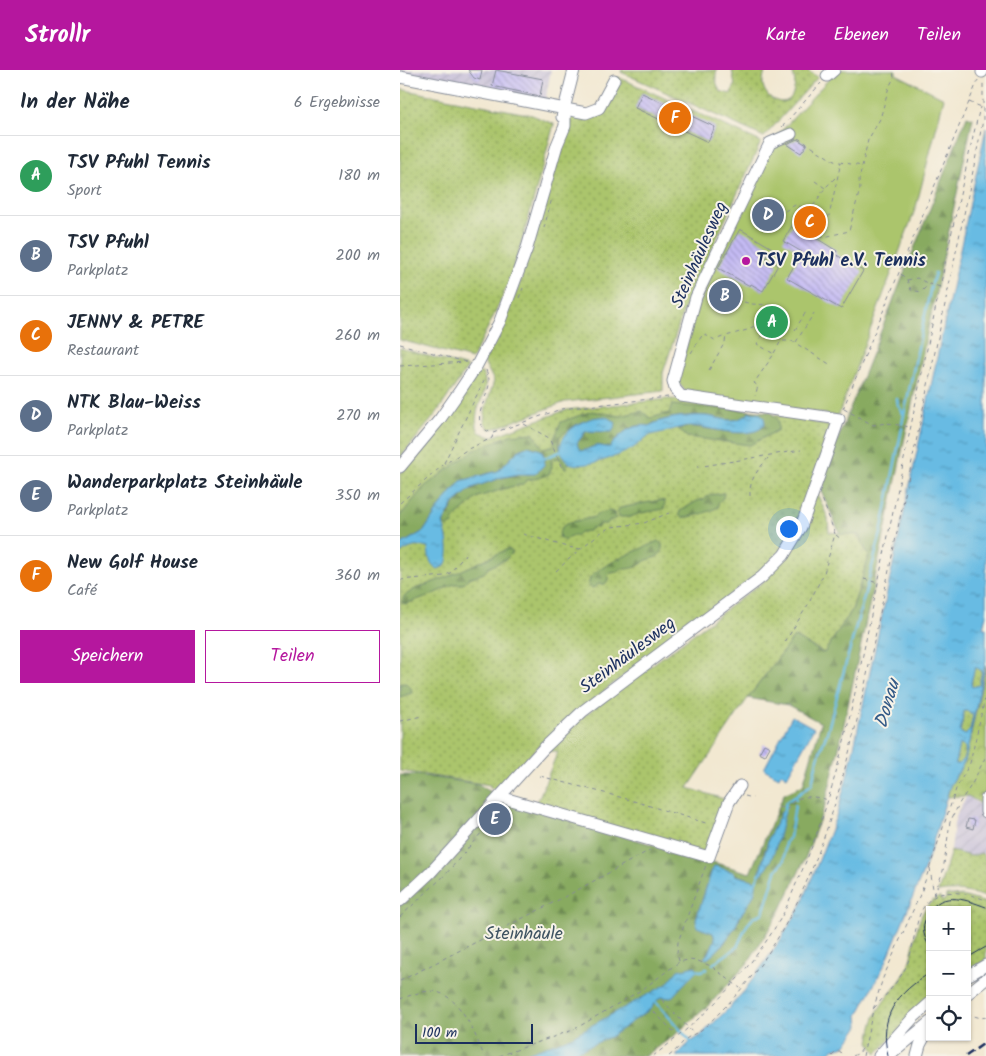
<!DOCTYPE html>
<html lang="de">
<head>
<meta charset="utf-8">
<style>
  :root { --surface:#fff; --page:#f6f6f7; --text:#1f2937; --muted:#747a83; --line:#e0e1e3; --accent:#b5179e }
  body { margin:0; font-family:Kalam,sans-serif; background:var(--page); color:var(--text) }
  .controls { position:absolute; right:15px; bottom:15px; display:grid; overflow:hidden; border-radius:0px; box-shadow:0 1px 4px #0004 }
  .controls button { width:45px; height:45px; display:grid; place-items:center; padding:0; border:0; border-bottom:1px solid var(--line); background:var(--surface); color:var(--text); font:25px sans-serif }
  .scale { position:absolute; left:15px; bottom:12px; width:118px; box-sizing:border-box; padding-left:5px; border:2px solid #1b2f5e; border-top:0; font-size:14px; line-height:18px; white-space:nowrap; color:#1b2f5e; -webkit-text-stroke:4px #f7f3e8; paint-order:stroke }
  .you { position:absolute; left:388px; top:458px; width:18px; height:18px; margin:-12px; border:4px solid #fff; border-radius:50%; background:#1a73e8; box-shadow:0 0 0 8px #1a73e833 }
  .badge { display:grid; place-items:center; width:32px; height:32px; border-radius:50%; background:var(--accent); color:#fff; font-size:16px; font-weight:700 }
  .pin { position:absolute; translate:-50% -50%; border:2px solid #fff; box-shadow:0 1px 5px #0006 }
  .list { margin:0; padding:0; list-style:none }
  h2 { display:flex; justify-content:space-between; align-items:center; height:65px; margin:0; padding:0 20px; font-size:21px }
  h2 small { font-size:16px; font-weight:400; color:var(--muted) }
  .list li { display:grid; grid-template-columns:32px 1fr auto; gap:15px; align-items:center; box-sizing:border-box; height:80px; padding:0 20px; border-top:1px solid var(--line) }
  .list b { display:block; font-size:19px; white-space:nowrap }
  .list p { margin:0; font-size:16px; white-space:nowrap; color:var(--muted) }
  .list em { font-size:16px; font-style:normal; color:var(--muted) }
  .actions { display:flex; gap:10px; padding:15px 20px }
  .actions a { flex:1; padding:11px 0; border:1px solid var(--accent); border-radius:0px; text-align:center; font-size:18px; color:var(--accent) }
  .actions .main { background:var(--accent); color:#fff }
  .icon { flex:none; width:28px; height:28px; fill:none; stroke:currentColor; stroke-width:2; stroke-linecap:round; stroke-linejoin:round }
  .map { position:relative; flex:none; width:586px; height:986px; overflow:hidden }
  header { display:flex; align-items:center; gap:30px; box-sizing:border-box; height:70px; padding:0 25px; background:var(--accent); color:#fff }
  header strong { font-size:24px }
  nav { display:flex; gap:28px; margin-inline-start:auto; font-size:18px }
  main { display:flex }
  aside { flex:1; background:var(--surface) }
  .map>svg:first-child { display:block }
  .industrial { fill:url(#industrial-furrows) }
  .grass { fill:url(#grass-dots); stroke:#637a65; fill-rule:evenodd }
  .forest { fill:url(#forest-firs); stroke:#526c5f; fill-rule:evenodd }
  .park { fill:url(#park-crowns); stroke:#637a65 }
  .pitch { fill:#abc56c; stroke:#637a65 }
  .water { fill:url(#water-ripples); stroke:#4175a0; fill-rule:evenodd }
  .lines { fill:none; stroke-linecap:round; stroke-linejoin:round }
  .stream { stroke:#67bbe3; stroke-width:2.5 }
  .building { fill:url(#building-back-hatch) }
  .minor-casing { stroke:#868c98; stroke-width:13 }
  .path { stroke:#868c98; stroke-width:1; stroke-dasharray:4 4; stroke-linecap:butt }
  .minor { stroke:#fff; stroke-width:11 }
  .tram { stroke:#1b2f5e; stroke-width:1 }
  .rail { stroke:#1b2f5e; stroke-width:2.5; stroke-dasharray:8 4; stroke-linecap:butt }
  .poi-dot { fill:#b5179e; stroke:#f7f3e8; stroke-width:2 }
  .labels { text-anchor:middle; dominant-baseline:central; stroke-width:4; stroke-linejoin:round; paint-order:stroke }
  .street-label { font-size:18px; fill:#1b2f5e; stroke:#f7f3e8 }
  .poi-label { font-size:18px; font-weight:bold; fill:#1b2f5e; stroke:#f7f3e8; text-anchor:start }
  .park-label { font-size:18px; fill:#3f5462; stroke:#f7f3e8 }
  .water-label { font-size:19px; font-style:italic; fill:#325986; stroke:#f7f3e8 }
</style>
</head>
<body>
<header>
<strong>Strollr</strong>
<nav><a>Karte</a><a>Ebenen</a><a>Teilen</a></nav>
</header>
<main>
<aside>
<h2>In der Nähe<small>6 Ergebnisse</small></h2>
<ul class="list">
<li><span class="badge" style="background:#2e9e5b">A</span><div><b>TSV Pfuhl Tennis</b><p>Sport</p></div><em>180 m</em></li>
<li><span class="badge" style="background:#5c6f8a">B</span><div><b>TSV Pfuhl</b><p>Parkplatz</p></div><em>200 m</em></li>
<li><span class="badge" style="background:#e8710a">C</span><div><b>JENNY &amp; PETRE</b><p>Restaurant</p></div><em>260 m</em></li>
<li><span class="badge" style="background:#5c6f8a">D</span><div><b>NTK Blau-Weiss</b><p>Parkplatz</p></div><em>270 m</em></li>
<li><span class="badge" style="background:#5c6f8a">E</span><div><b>Wanderparkplatz Steinhäule</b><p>Parkplatz</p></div><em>350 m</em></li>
<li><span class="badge" style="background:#e8710a">F</span><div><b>New Golf House</b><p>Café</p></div><em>360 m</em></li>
</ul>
<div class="actions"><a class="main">Speichern</a><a>Teilen</a></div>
</aside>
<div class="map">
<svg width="586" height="986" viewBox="0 0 586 986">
  <defs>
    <pattern id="industrial-furrows" width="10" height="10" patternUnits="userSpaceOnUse" patternTransform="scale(1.25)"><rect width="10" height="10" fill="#c7c0d9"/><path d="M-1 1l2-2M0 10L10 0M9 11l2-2" fill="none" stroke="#aaa5bd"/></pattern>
    <pattern id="grass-dots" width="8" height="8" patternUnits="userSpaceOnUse" patternTransform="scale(1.25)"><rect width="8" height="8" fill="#abc56c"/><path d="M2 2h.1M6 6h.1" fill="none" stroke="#8aa05c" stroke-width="1.8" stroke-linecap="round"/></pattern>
    <pattern id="forest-firs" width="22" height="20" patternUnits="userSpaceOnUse" patternTransform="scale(1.25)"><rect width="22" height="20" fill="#88aa60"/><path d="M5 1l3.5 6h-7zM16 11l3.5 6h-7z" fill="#6e8b52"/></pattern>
    <pattern id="park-crowns" width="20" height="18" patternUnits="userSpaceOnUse" patternTransform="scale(1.25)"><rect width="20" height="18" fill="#abc56c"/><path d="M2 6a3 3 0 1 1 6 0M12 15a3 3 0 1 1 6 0" fill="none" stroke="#8aa05c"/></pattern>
    <pattern id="water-ripples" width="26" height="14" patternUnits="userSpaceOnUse" patternTransform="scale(1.25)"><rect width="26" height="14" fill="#67bbe3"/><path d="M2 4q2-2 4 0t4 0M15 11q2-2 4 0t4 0" fill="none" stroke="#5498bb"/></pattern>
    <pattern id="building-back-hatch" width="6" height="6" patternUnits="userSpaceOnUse" patternTransform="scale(1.25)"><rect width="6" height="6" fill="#c5bbf4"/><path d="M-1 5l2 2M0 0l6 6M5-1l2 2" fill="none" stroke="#9f98c9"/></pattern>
  </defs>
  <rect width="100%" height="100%" fill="#f7f3e8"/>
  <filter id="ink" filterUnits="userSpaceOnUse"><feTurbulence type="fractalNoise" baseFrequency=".02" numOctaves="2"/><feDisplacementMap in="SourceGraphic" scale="10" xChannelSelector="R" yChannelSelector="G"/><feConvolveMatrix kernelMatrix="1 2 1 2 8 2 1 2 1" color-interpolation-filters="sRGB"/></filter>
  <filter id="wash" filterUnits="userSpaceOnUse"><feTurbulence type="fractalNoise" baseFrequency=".0096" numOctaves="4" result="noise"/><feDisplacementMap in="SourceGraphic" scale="20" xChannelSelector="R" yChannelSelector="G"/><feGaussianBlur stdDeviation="1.12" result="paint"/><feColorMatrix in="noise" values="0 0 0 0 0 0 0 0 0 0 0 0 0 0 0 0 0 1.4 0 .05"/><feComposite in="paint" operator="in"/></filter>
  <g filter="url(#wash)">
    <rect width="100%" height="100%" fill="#f2e8d1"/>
    <!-- industrial -->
    <path class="industrial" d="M 0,0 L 151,0 L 145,32 L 0,3 Z
      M 567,726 L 582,736 L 586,760 L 586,783 L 571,786 L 551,781 L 554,753 L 559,739 Z"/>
    <!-- grass -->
    <path class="grass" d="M 222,0 L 317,0 C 314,7 317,15 320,21 L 330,24 L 335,16 L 332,0 L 367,0 C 350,24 390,47 394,19 C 396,11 394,6 391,0 L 406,0 L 418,7 L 364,67 L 221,2 Z
      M 218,7 L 361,72 L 284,239 L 263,303 L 263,321 L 165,332 L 96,358 L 89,359 L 84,351 L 86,336 L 94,311 L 84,292 L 117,221 L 142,146 L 169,48 L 202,42 ZM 242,23 L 315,58 L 308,72 L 235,38 Z
      M 0,19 L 132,45 L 154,54 C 139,108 126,163 107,216 C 97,241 84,265 72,289 L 0,270 Z
      M 0,278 L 68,297 L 36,344 L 0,388 Z
      M 78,303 L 82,303 C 94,323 68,338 79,362 L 91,367 L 166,340 L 268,329 L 286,330 L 403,350 L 433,357 L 391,469 L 361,501 L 205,620 L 153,662 L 99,716 L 97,716 L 94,719 L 90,717 L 90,715 L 0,701 L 0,403 L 45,349 Z
      M 417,423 L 428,448 L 429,462 L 458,465 L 469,486 L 452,540 L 424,583 L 394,567 L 348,628 L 288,718 L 327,730 L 307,784 L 136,735 L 158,681 L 148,681 L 185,645 L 364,511 Z
      M 575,596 L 582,601 L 579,616 L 572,617 L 571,613 Z
      M 564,641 L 567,641 L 573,645 L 570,660 L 565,665 L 560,663 Z
      M 559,674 L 565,677 C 566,684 564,690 559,694 L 555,694 Z
      M 551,781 L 571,786 L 582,783 L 586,791 L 586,827 C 569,822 555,819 538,822 Z
      M 546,825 L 562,826 L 586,833 L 586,890 L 567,901 L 567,840 L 530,840 L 530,928 L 477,983 L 469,972 C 471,962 473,948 479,939 C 487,925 499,915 506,901 C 513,885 514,868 519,852 C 523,841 528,831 540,827 L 542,831 L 546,829 Z"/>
    <!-- forest -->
    <path class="forest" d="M 567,46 L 573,48 L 440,673 L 425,735 L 405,789 L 378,845 L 347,894 L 309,935 L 274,966 L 245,986 L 0,986 L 0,705 L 17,705 L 78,714 L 107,732 L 350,803 L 384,724 L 403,715 L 421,653 L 388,635 L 348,628 L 394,567 L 424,583 L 452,540 L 469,486 L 458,465 L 440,464 L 419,416 ZM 384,742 L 377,771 L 359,806 L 369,767 ZM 315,796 L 335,805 L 356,811 C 349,830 342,847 330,863 C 327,866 326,871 324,874 C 319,879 310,883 305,887 L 310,881 L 315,869 L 313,863 L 296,849 L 313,797 Z
      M 272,335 L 371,342 L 378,351 L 378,360 L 350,375 L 287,367 L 278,359 C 284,358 289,356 294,357 C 311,358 354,370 365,354 L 350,342 C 334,356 324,348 306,346 C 288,345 264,347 249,356 C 232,353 220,364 210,377 C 205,378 201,375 197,376 C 189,376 180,388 177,373 L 187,361 L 212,362 L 177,354 L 160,366 C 158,381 160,381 169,393 L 165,399 L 160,388 L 151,389 L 152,397 L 149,404 L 139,408 L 127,410 L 122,415 L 110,417 L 78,427 L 55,447 L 53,454 L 47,457 L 43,453 C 62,419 74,414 111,406 C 117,405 121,406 127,405 C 132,404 139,398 144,395 L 145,388 L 141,380 L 128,376 L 118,381 L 98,401 L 61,411 L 39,438 L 24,461 L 0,475 L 0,446 L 24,417 L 74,380 L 110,365 L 133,363 L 143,378 L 155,375 L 154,369 L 161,352 L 192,341 L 220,346 L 242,341 L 250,348 L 269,343 Z
      M 324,423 L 323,428 L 318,433 L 318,437 C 310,442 292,447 282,448 L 279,445 L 280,441 L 297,431 L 304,429 L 310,425 Z
      M 260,430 L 265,431 L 264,439 L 241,443 L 230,447 L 220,447 L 217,442 L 220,438 Z
      M 210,441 L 214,443 L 216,448 L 209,451 L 207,454 L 200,454 L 198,457 L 191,458 L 189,461 L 180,462 L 176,466 L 170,466 L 165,471 L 160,468 C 155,451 180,451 191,448 C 195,447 195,446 198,444 C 201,442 206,442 210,441 Z
      M 258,471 L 262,474 C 263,486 257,487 247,490 C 244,491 244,492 241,494 C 234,499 228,499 220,499 L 217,502 L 211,503 L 208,506 L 208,510 L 205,514 L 199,514 L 193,518 L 188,516 C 188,515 190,509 190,508 C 199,495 242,479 258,471 Z
      M 108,479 L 112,481 L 112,483 L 106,489 L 88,498 L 84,503 L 69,508 L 63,514 L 54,514 L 31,525 L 5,534 L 2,532 L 4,526 L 15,519 L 47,507 Z
      M 6,613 L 11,618 L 12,623 L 0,627 L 0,614 Z"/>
    <!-- park -->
    <path class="park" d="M 586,596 L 586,717 L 583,735 L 568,726 L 547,727 L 550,716 L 565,691 Z"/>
    <!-- pitch -->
    <path class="pitch" d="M 439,0 L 496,0 L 496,4 L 544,28 L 516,137 L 438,346 L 288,324 L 277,311 L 298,234 L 375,68 L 426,12 Z"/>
    <!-- water -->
    <path class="water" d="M 586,58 L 586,544 L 583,558 L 586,558 L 586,590 L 565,691 L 550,716 L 526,795 L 486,892 L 458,945 L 459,956 L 445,976 L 433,979 L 427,986 L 276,986 L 289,973 L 300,966 L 329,938 L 345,920 L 379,872 L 401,836 L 437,744 L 451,691 ZM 575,597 L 582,601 L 579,615 L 572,617 L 571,613 ZM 564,641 L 567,641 L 573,645 L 570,660 L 565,665 L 560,662 ZM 559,674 L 565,677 C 566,683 564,690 559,694 L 555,694 Z
      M 350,342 L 361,344 L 364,348 L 365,354 C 353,372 311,357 292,356 C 282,356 269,361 259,363 C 243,366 245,370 233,378 C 223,385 179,401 168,392 C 144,370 185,344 206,347 C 209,348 213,351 216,353 L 212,362 L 186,361 L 177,373 C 180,388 189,376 197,376 C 201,375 205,378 210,377 C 220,364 232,353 249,356 C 264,347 289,345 306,346 C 324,348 334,356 350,342 Z
      M 128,376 L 141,380 L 145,388 L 144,395 L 135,404 L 118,404 L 100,408 L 72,418 L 54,433 L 43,453 C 47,465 51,484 45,496 L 38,499 C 29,495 29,486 28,477 C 19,474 7,478 0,484 L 0,475 L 24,461 L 39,438 L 61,411 L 98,401 L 118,381 Z
      M 392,646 L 414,658 L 387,707 L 381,703 L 379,707 L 364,699 Z
      M 382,741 L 385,742 C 380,760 374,796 359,806 L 369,767 Z
      M 315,796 L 333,802 L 335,805 L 356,811 C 358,823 348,834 342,843 C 339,847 338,852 335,857 C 327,869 319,881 307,889 L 304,888 L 310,881 L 315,869 L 313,863 L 297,857 L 296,849 L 313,797 Z
      M 295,896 L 298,899 L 271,928 L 261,927 L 254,933 L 252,938 L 210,967 L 166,986 L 118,986 L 169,968 L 267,914 L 278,900 Z"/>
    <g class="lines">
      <!-- stream -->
      <path class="stream" d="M 532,213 L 535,203
        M 497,329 L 498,335 L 504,345
        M 502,354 L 531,216
        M 145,388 L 162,381
        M 469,508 L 481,463 L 502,358
        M 396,729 L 396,726 L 412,714 C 415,696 420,680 427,663 L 468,512
        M 383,744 L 386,732 L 396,726
        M 355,813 L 360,803
        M 313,894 L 337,877 L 347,855 L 354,847 L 363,843 L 376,801 L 384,790 L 385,773 L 390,767 L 395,735
        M 295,900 L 301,901 L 307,899
        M 254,930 L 292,973"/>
    </g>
    <g id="blocks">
      <!-- building -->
      <path class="building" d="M 68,0 L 82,0 L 80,10 L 74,8 Z
        M 96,0 L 143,9 L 140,26 L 92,16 Z
        M 242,23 L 315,57 L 308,72 L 235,38 Z
        M 397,69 L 407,75 L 401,83 L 387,74 Z
        M 396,149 L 410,157 L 413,166 L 437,181 L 435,184 L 463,201 L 441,239 L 387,208 L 402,182 L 383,171 Z
        M 340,159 L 372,178 L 366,188 L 378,195 L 363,221 L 351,214 L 350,216 L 318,198 Z
        M 364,674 L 370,677 L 365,686 L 359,683 Z
        M 568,749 L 575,750 L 573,759 L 566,757 Z"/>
    </g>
  </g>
  <g filter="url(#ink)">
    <use href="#blocks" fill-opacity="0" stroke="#868c98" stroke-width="1"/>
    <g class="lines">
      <!-- minor casing -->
      <g class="minor-casing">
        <path id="minor" d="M 582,2 L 583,0
          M 427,6 L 434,0
          M 0,7 L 186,43 L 199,38 L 214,10
          M 162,47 L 174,0
          M 0,397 L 40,349 L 59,322 L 77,295 L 100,251 L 127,178 L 157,75 L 165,56 L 165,40
          M 100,727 L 309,787 L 329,732 L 340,716
          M 586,729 L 586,742
          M 0,831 L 30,803 L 143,679 L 183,641 L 362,507 L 384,485 L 401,457 L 439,349 L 281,326 L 275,319 L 273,311 L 296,227 L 305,208 L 370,73 L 391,64
          M 567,906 L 586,895
          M 567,924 L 586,909
          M 479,986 L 513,948 L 530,933
          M 489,986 L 530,952
          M 517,986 L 520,975 L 530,956"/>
      </g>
      <!-- path -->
      <path class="path" d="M 569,32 L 584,38
        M 382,57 L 421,13
        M 398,68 L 434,91 L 462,96
        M 415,111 L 425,118
        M 385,141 L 395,135 L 405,138 L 411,138
        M 423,146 L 420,142 L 412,138 L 425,118 L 437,106
        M 144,158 L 152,128
        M 420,165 L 424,167 L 449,161 L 460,119 L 459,110 L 468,70 L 480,49 L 489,17 L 494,8 L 493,0
        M 419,167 L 424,158 L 424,147 L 429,146 L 441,92
        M 501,204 L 507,210 L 511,220 L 521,222 L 529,214 L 541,217
        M 507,210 L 517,208 L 529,214
        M 119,228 L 123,218
        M 344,232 L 352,234 L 369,235 L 357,255 L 365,260 L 357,274 L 374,284 L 354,313 L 358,316 L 355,326
        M 369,235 L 379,241
        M 395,260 L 407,240
        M 366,261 L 382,270
        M 396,272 L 414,243
        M 0,274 L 66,292
        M 291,283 L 303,264 L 315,270 L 325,266
        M 374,283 L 381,271 L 392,271 L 431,295
        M 0,296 L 66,292
        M 86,300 C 88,305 90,310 89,315 C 86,332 67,356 93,363 L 161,339 L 268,327
        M 309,300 L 325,272 L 326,266 L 347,260 L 356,255
        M 443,339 L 578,10
        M 444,339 L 473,355 L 487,353 L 510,357
        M 124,354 L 149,368 L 162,398
        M 44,393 L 87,304
        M 297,397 L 401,380
        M 350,426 C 349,409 358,400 368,388
        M 0,433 L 43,395 L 68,379 L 92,368 L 93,364
        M 123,464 L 167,477 L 180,479
        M 436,465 L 442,470
        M 156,501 L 180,479 L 200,463 L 211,457 L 244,453 L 269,443
        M 464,509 L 478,513
        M 0,510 L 44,506 L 50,503 L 66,484
        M 385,572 L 409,533 L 424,503 L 435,464 L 422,428
        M 0,651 L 22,646
        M 140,706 L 227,729 L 309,754
        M 345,726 L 353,728
        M 379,737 L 388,739 C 393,723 416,726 428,730
        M 530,798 L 534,826
        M 534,825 L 543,801 L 550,752 L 560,732 L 572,714 L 586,686
        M 0,847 L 46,804 L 94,748
        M 279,891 L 277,883 L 278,872 L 306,795
        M 0,911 L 172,823 L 250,780
        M 0,929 C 8,926 22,921 31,921 C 60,923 75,964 84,986
        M 262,930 L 293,963
        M 474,938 C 485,926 497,913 505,899 C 512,885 513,869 517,854 C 526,815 555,819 586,830
        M 254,942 L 277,965
        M 567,944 L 581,948 L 586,947
        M 99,986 L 173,960 L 243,919 L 279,892 L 288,890 L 298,891 L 311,896 L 340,918
        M 253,986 C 302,950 347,905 379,851 C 386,840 391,826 396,814 C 437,726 453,631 473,536 C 509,370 541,203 580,37
        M 269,986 C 276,981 280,975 285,970 C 290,965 296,964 301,960 C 310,953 318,944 326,936 C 407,852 438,735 463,624 L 572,106 L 583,50 L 583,11
        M 432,986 L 436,982 L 441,982 L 444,986
        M 453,986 L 459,983 L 465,975
        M 463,986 L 473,940 L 483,908 L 522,820 L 556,719 L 570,693 L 586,624"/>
      <!-- minor -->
      <use href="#minor" class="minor"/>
      <!-- tram -->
      <path class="tram" d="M 530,877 C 524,868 521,858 526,848 C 538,819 564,829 586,837
        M 567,888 L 586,877
        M 488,986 C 478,946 497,923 530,903"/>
      <!-- rail -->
      <path class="rail" d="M 566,986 L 586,972"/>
    </g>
  </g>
  <!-- markers -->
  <circle class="poi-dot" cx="346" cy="191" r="5"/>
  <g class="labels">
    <!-- street labels -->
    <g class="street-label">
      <text transform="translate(300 185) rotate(-66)">Steinhäulesweg</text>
      <text transform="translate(228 586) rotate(-37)">Steinhäulesweg</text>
    </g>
    <!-- poi labels -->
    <g class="poi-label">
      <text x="356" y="191">TSV Pfuhl e.V. Tennis</text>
    </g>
    <!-- park labels -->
    <g class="park-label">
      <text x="124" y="864">Steinhäule</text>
    </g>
    <!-- water labels -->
    <g class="water-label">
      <text transform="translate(488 634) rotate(-74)">Donau</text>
    </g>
  </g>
</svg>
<div class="controls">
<button>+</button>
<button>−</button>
<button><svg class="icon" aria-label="locate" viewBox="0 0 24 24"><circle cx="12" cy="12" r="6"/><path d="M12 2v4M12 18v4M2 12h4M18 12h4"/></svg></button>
</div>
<div class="scale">100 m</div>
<div class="you"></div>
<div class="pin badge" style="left:372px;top:252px;background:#2e9e5b">A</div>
<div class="pin badge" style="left:325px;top:226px;background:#5c6f8a">B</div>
<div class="pin badge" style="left:410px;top:152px;background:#e8710a">C</div>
<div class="pin badge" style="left:368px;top:145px;background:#5c6f8a">D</div>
<div class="pin badge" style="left:95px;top:749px;background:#5c6f8a">E</div>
<div class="pin badge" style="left:275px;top:48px;background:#e8710a">F</div>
</div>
</main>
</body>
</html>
